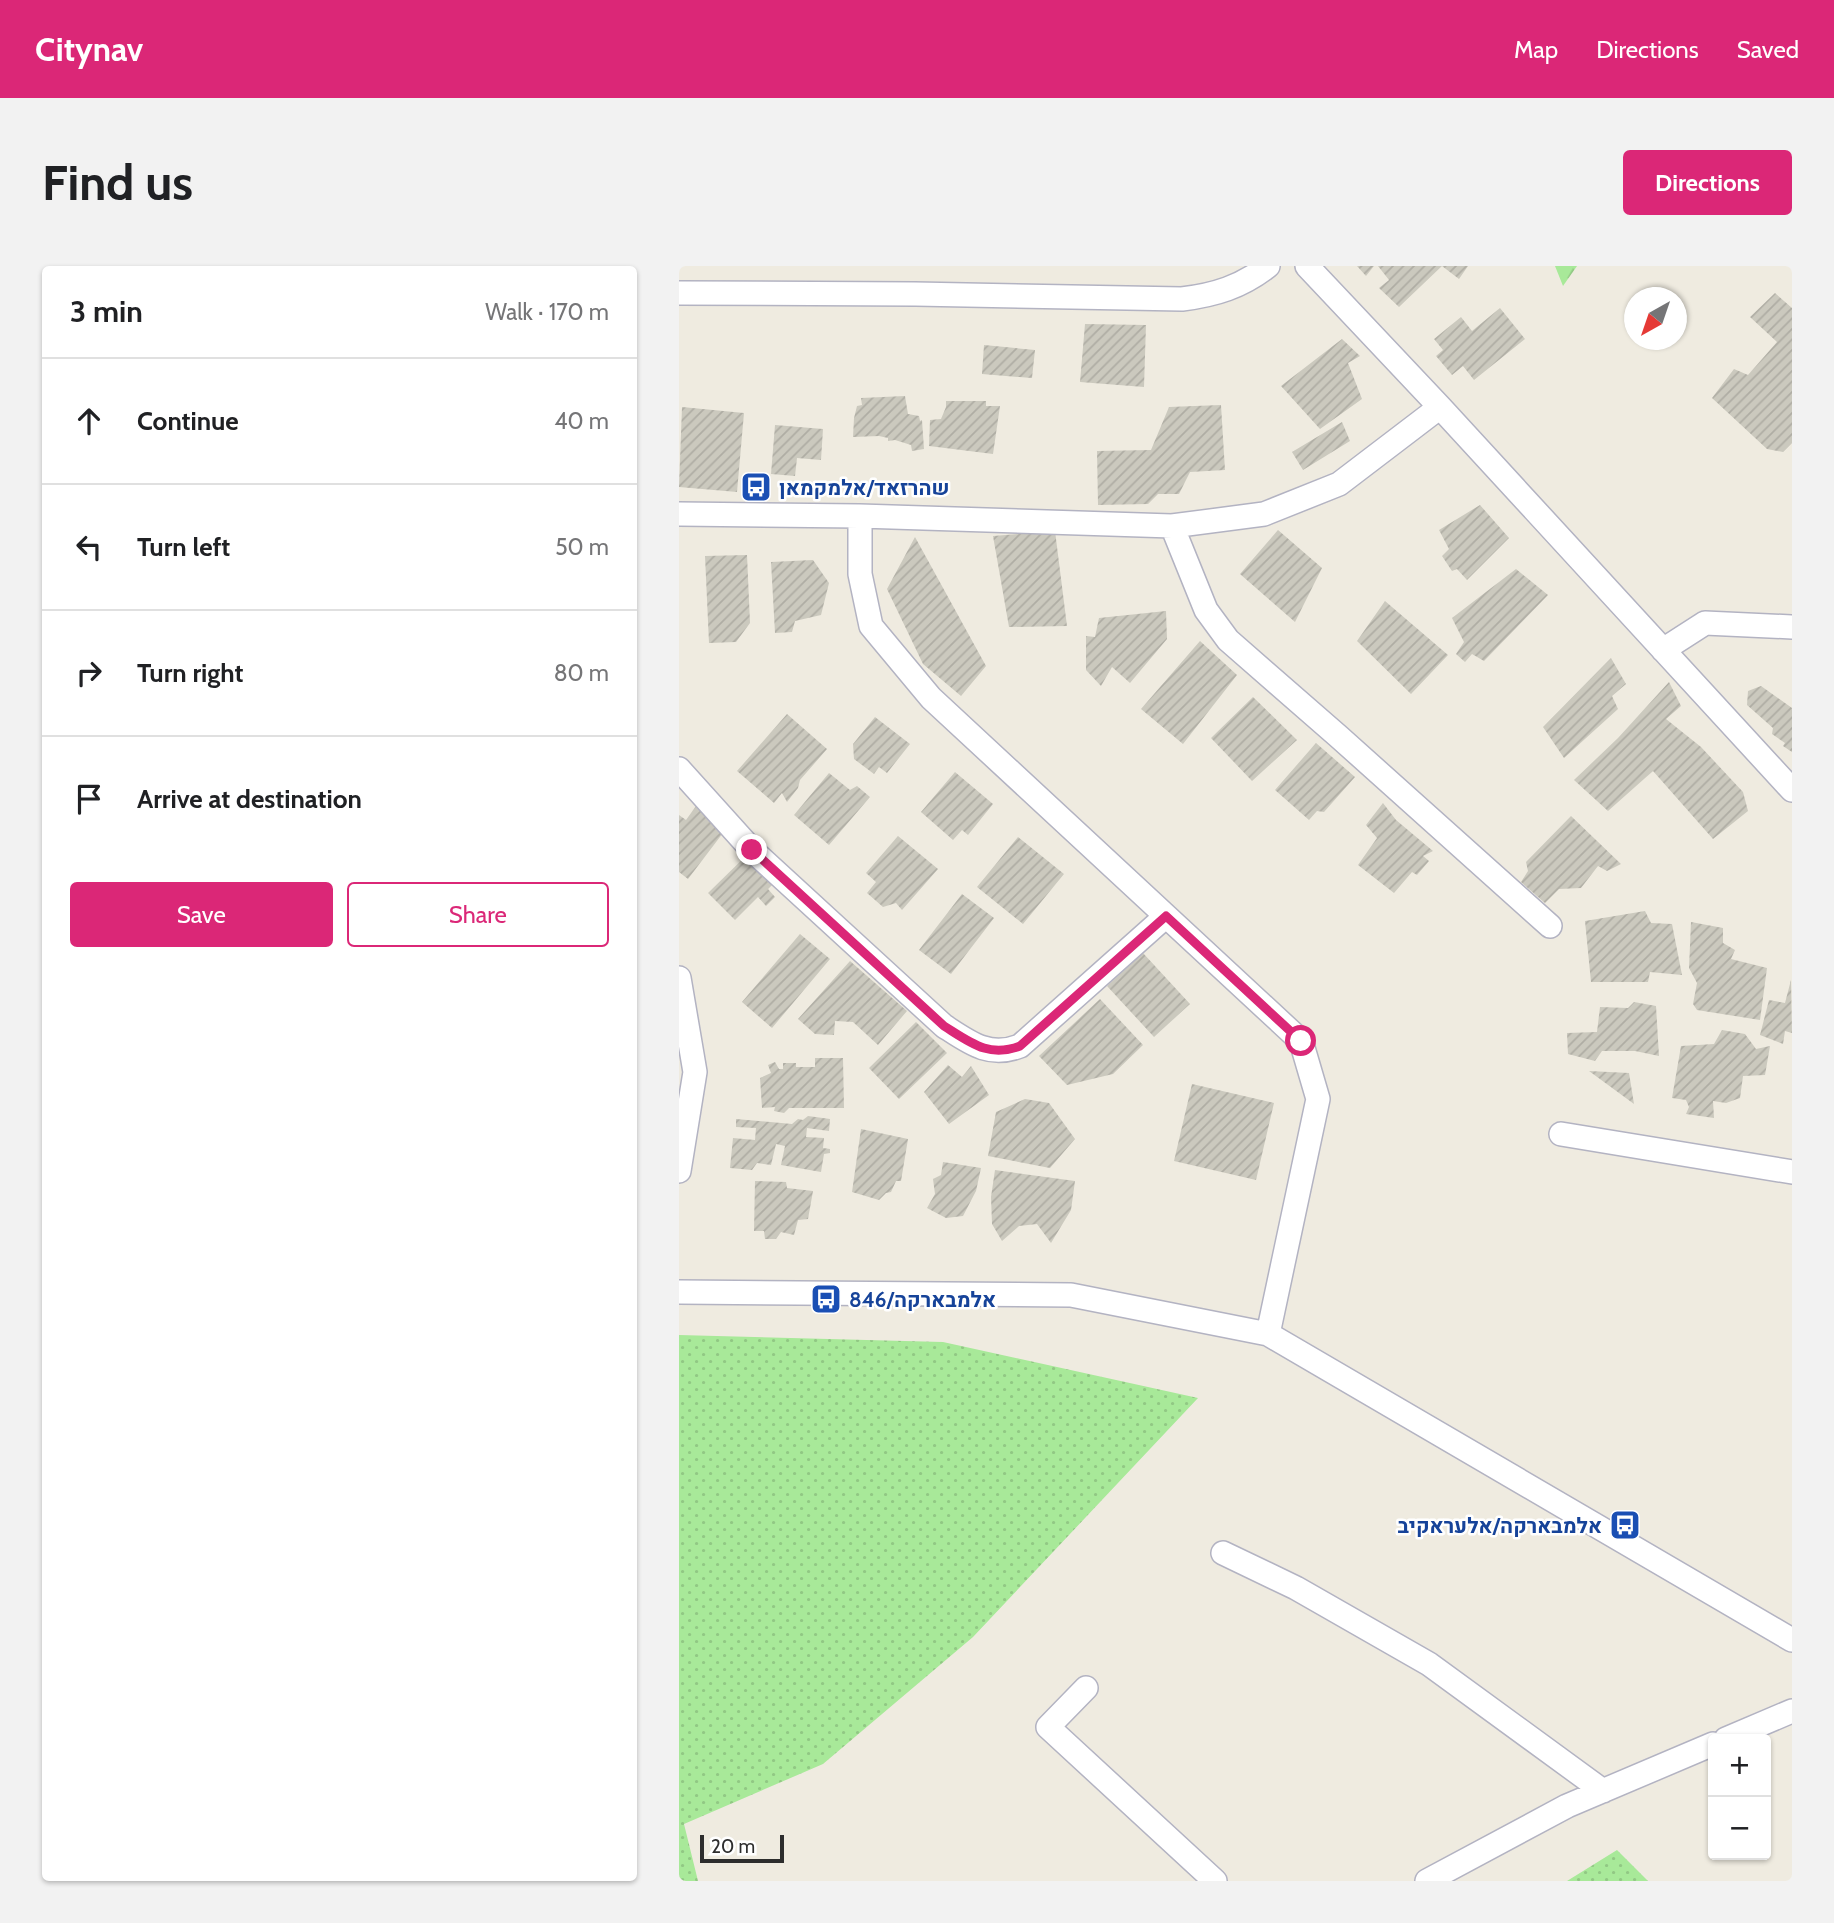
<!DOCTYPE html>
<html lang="en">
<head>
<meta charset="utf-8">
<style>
  :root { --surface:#fff; --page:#f2f2f2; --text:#202124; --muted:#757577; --line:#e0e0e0; --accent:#db2777 }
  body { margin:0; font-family:Cabin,Heebo,sans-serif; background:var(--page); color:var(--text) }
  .controls { position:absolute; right:21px; bottom:21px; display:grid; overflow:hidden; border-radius:7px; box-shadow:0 2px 5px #0004 }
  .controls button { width:63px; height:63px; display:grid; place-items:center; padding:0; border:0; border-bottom:2px solid var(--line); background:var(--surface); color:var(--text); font:35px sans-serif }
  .compass { position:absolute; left:945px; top:21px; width:63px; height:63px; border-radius:50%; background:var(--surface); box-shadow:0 2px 5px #0004; rotate:220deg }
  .scale { position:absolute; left:21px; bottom:18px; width:84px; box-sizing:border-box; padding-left:7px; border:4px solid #2d2d2d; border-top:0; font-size:19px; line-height:24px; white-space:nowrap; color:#2d2d2d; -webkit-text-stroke:5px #fff; paint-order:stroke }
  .stop { position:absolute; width:21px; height:21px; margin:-16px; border:5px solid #db2777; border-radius:50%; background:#fff }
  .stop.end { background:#db2777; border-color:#fff; box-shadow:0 2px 7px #0008 }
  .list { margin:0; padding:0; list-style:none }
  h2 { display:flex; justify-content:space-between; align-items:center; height:91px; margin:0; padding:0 28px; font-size:30px }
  h2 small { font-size:23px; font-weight:400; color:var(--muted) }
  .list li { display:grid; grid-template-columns:46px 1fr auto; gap:21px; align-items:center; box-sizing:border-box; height:126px; padding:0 28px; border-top:2px solid var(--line) }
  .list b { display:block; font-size:26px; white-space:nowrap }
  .list em { font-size:23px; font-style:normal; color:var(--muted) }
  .actions { display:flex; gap:14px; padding:21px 28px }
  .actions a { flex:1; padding:16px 0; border:2px solid var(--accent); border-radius:7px; text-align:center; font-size:24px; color:var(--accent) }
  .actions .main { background:var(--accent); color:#fff }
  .icon { flex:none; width:38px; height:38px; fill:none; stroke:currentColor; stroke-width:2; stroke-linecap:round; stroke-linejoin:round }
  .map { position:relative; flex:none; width:1113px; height:1615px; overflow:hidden; border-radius:7px }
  header { display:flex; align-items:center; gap:42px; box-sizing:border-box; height:98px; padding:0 35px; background:var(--accent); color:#fff }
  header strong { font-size:33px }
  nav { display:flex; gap:38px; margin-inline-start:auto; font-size:24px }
  .intro { display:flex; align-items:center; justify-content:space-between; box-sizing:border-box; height:168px; padding:0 42px }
  h1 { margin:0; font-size:49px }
  .button { padding:18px 32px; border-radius:7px; background:var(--accent); color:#fff; font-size:24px; font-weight:700 }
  main { display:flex; gap:42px; padding:0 42px }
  aside { flex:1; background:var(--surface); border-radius:7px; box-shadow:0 2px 5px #0004 }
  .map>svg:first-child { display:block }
  .grass { fill:url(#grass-dots) }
  .forest { fill:url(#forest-firs) }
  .building { fill:url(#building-hatch) }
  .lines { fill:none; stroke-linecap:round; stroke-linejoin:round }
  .minor-casing { stroke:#b3b3c2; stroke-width:26 }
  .minor { stroke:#fff; stroke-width:23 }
  .route { stroke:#db2777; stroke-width:9 }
  .labels { text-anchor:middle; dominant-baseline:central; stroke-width:5; stroke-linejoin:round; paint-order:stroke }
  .transit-label { font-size:21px; font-weight:bold; fill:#164399; stroke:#fff; text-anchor:start }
</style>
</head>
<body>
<header>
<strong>Citynav</strong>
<nav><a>Map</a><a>Directions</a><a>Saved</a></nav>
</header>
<div class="intro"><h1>Find us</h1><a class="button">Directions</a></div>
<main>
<aside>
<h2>3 min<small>Walk · 170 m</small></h2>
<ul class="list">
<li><svg class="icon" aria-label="ahead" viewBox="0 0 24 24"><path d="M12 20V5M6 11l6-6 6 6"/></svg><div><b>Continue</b></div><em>40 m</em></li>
<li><svg class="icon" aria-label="left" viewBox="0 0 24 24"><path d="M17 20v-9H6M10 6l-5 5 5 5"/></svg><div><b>Turn left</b></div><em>50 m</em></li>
<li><svg class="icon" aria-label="right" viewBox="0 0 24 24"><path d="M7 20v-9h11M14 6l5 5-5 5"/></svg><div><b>Turn right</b></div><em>80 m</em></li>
<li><svg class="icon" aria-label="arrive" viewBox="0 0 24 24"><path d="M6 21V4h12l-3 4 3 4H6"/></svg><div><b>Arrive at destination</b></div></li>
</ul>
<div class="actions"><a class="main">Save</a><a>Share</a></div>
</aside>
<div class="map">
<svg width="1113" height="1615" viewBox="0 0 1113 1615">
  <defs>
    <pattern id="grass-dots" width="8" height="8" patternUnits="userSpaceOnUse" patternTransform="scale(1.75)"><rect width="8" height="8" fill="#a8e999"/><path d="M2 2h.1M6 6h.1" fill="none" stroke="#91c884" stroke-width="1.8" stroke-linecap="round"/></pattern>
    <pattern id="forest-firs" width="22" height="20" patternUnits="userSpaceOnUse" patternTransform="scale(1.75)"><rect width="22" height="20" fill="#a8e999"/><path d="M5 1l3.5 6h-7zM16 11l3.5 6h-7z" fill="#91c884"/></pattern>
    <pattern id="building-hatch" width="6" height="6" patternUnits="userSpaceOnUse" patternTransform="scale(1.75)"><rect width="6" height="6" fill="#cbc9be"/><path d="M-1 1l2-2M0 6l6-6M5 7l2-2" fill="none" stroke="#afada4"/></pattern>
  </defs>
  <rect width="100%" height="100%" fill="#efebe0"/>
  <!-- grass -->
  <path class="grass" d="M 0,1069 L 264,1076 L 519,1132 L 294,1371 L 144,1498 L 5,1558 L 19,1615 L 0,1615 Z
    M 938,1584 L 969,1615 L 888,1615 Z"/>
  <!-- forest -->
  <path class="forest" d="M 876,0 L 898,0 L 884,20 Z"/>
  <!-- building -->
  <path class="building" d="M 678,0 L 695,0 L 687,10 Z
    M 699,0 L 763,0 L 720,41 L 700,22 L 710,14 Z
    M 763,0 L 789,0 L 780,13 Z
    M 1096,27 L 1113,42 L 1113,177 L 1104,186 L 1088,183 L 1033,132 L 1055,103 L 1069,109 L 1098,76 L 1071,51 Z
    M 821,42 L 846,73 L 795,114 L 784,100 L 773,109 L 757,90 L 764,84 L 755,73 L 782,51 L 793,65 Z
    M 406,58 L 467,59 L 465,121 L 401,116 Z
    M 663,73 L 681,90 L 669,97 L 683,133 L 641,163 L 602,120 Z
    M 305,79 L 356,84 L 353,112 L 303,108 Z
    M 226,130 L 229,148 L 240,150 L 241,155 L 243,154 L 245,183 L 233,185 L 232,179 L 216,174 L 209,175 L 209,172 L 200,170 L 174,171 L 175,152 L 178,140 L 183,139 L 182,132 Z
    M 267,135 L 307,135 L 307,140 L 321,140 L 314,188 L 250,180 L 251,154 L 262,153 L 267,141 Z
    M 542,139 L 546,204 L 511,206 L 500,228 L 479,228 L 469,238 L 419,239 L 418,185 L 472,184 L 490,141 Z
    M 3,141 L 65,147 L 58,226 L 0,221 Z
    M 663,156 L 671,175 L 624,204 L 613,186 Z
    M 96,159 L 144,163 L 142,194 L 118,192 L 116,210 L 92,208 Z
    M 801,239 L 830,272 L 788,314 L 778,303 L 773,305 L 763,290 L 770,283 L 760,264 Z
    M 599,264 L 643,302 L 616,356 L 561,308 Z
    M 376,265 L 388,360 L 330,361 L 314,270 Z
    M 236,271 L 307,400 L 282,430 L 244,398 L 208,323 Z
    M 68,289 L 71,357 L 57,376 L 30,377 L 26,290 Z
    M 134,294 L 150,317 L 142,349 L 116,355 L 113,366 L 96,367 L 92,296 Z
    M 837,303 L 869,329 L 805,395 L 793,388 L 786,396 L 777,388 L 785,376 L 773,352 Z
    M 706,335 L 769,389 L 732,428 L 678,375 Z
    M 487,345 L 488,373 L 451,417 L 433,401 L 422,420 L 407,404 L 407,370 L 416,371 L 420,352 Z
    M 521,375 L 558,409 L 504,478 L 462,443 Z
    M 932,392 L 947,418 L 933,430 L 939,443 L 885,492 L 864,461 Z
    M 990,416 L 1002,440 L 987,453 L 1022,481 L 1064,526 L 1069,545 L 1034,573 L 974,505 L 929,545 L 895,514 L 939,472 Z
    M 1082,420 L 1113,442 L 1113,486 L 1104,480 L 1106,477 L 1093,468 L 1094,462 L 1068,439 L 1069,425 Z
    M 574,431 L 618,474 L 573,515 L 532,472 Z
    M 108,448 L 148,483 L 121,514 L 119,522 L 108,536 L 103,527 L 95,537 L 58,505 Z
    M 196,451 L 231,478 L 208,507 L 200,501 L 195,508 L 175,493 L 174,478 Z
    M 637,477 L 676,511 L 645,546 L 638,545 L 630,554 L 596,524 Z
    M 276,506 L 314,538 L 289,569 L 283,564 L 274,574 L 242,546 Z
    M 150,507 L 171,524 L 178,520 L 191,531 L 150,579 L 115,549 Z
    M 704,537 L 717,554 L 754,585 L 744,590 L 750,595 L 738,609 L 733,606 L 715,627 L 679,599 L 698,572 L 687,559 Z
    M 17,540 L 47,563 L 9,613 L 0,606 L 0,549 L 7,554 Z
    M 892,550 L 942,598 L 928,605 L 919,600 L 902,622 L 880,623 L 866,637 L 842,616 L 849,605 L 847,596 Z
    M 219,570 L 259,603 L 223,644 L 217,637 L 204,641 L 188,627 L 197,616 L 187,607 Z
    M 339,571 L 385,608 L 344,658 L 298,621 Z
    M 73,584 L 100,612 L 89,623 L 96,631 L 87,640 L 79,631 L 56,654 L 29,627 Z
    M 283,628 L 315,652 L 272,708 L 240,684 Z
    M 966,645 L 972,657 L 993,658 L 1003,709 L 971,706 L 969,716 L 912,716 L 906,655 Z
    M 1012,656 L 1044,662 L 1044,677 L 1056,684 L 1052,693 L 1088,702 L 1081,754 L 1018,744 L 1014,738 L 1018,717 L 1010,702 Z
    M 121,668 L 151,693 L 93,762 L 63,736 Z
    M 464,687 L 511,738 L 475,771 L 428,720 Z
    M 171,695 L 228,745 L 199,779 L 174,756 L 156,755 L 155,769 L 136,768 L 119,753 Z
    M 1112,714 L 1113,767 L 1106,765 L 1104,778 L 1081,769 L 1090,734 L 1106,737 Z
    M 421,733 L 464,779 L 434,808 L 388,819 L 360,790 Z
    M 955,736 L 977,740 L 980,790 L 956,785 L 923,785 L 916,795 L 889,788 L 888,767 L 918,766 L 921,741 L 949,742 Z
    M 237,756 L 268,787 L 220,833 L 190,802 Z
    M 1043,764 L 1066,768 L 1077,783 L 1091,780 L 1086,809 L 1064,810 L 1061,832 L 1047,837 L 1034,835 L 1035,852 L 1007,848 L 1010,841 L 1007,834 L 993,832 L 1002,780 L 1035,778 Z
    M 136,792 L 164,792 L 165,842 L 110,842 L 105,847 L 95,845 L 96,841 L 83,842 L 81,812 L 92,807 L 89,799 L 96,796 L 100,803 L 104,803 L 104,797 L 117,797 L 117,801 L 136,801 Z
    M 269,799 L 283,811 L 292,800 L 310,829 L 270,858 L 245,826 Z
    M 910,805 L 950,807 L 955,838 Z
    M 513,818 L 595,837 L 577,914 L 495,895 Z
    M 346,833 L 370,837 L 396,873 L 371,902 L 309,890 L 317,846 Z
    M 129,850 L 151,853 L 150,865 L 128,862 L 127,871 L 145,872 L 144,882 L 151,883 L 151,887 L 145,888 L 142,906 L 102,899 L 106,880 L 97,878 L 92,899 L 78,897 L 73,904 L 51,902 L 54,872 L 76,874 L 77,862 L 57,861 L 57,853 L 113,858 L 119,853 L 124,854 Z
    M 182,863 L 229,873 L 222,915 L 217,915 L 212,926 L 207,927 L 200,934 L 173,926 Z
    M 264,896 L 302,902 L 297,925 L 284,950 L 267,952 L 248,942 L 256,928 L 254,913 L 262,909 Z
    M 316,904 L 396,915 L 392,944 L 372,977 L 358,958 L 340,960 L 323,975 L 313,958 L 312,931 Z
    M 76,915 L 107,916 L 108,922 L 134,925 L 129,953 L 119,954 L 115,969 L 102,966 L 97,973 L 86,973 L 85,965 L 75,965 Z"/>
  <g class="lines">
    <!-- minor casing -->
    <g class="minor-casing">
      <path id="minor" d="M 628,0 L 761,141 L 1113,524
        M 0,27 L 236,28 L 503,33 C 536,29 562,21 589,0
        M 0,248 L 181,250 L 493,260 L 585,248 L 660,218 L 761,141
        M 181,250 L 181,308 L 192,360 L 252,432 L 622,775 L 639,833 L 589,1068
        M 493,260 L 527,344 L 549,374 L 659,470 L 871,660
        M 984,384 L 1026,357 L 1113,361
        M 0,503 L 73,584 L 265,760 C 291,777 310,792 341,780 L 487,650
        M 0,712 L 16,806 L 0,905
        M 882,868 L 1113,906
        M 0,1026 L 392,1029 L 589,1068 L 1113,1374
        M 544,1287 L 617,1322 L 750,1398 L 924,1525
        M 407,1422 L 369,1461 L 536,1615
        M 1047,1473 L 1113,1445
        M 748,1615 L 888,1540 L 1034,1478"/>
    </g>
    <!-- minor -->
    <use href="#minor" class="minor"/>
  </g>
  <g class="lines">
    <!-- route -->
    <path class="route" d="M 73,584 L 265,760 C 292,777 310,792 341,780 L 487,650 L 622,775"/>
  </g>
  <!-- icons -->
  <defs>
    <g id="bus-square" transform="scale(1.575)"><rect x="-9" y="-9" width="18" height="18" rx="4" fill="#1a4fb4" stroke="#fff"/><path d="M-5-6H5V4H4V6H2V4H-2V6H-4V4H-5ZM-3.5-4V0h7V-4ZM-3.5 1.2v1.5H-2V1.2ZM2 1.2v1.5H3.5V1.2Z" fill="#fff"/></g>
  </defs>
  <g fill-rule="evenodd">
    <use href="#bus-square" x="77" y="221"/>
    <use href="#bus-square" x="147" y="1033"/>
    <use href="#bus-square" x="946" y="1259"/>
  </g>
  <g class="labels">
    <!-- transit labels -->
    <g class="transit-label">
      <text x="100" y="221">שהרזאד/אלמקמאן</text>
      <text x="170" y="1033">אלמבארקה/846</text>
      <text x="923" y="1259" text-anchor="end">אלמבארקה/אלעראקיב</text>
    </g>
  </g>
</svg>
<div class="controls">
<button>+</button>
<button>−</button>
</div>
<svg class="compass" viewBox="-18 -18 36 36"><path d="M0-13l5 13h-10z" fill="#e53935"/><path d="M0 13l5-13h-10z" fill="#757577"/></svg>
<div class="scale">20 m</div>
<div class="stop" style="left:622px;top:775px"></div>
<div class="stop end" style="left:73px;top:584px"></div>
</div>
</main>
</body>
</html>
